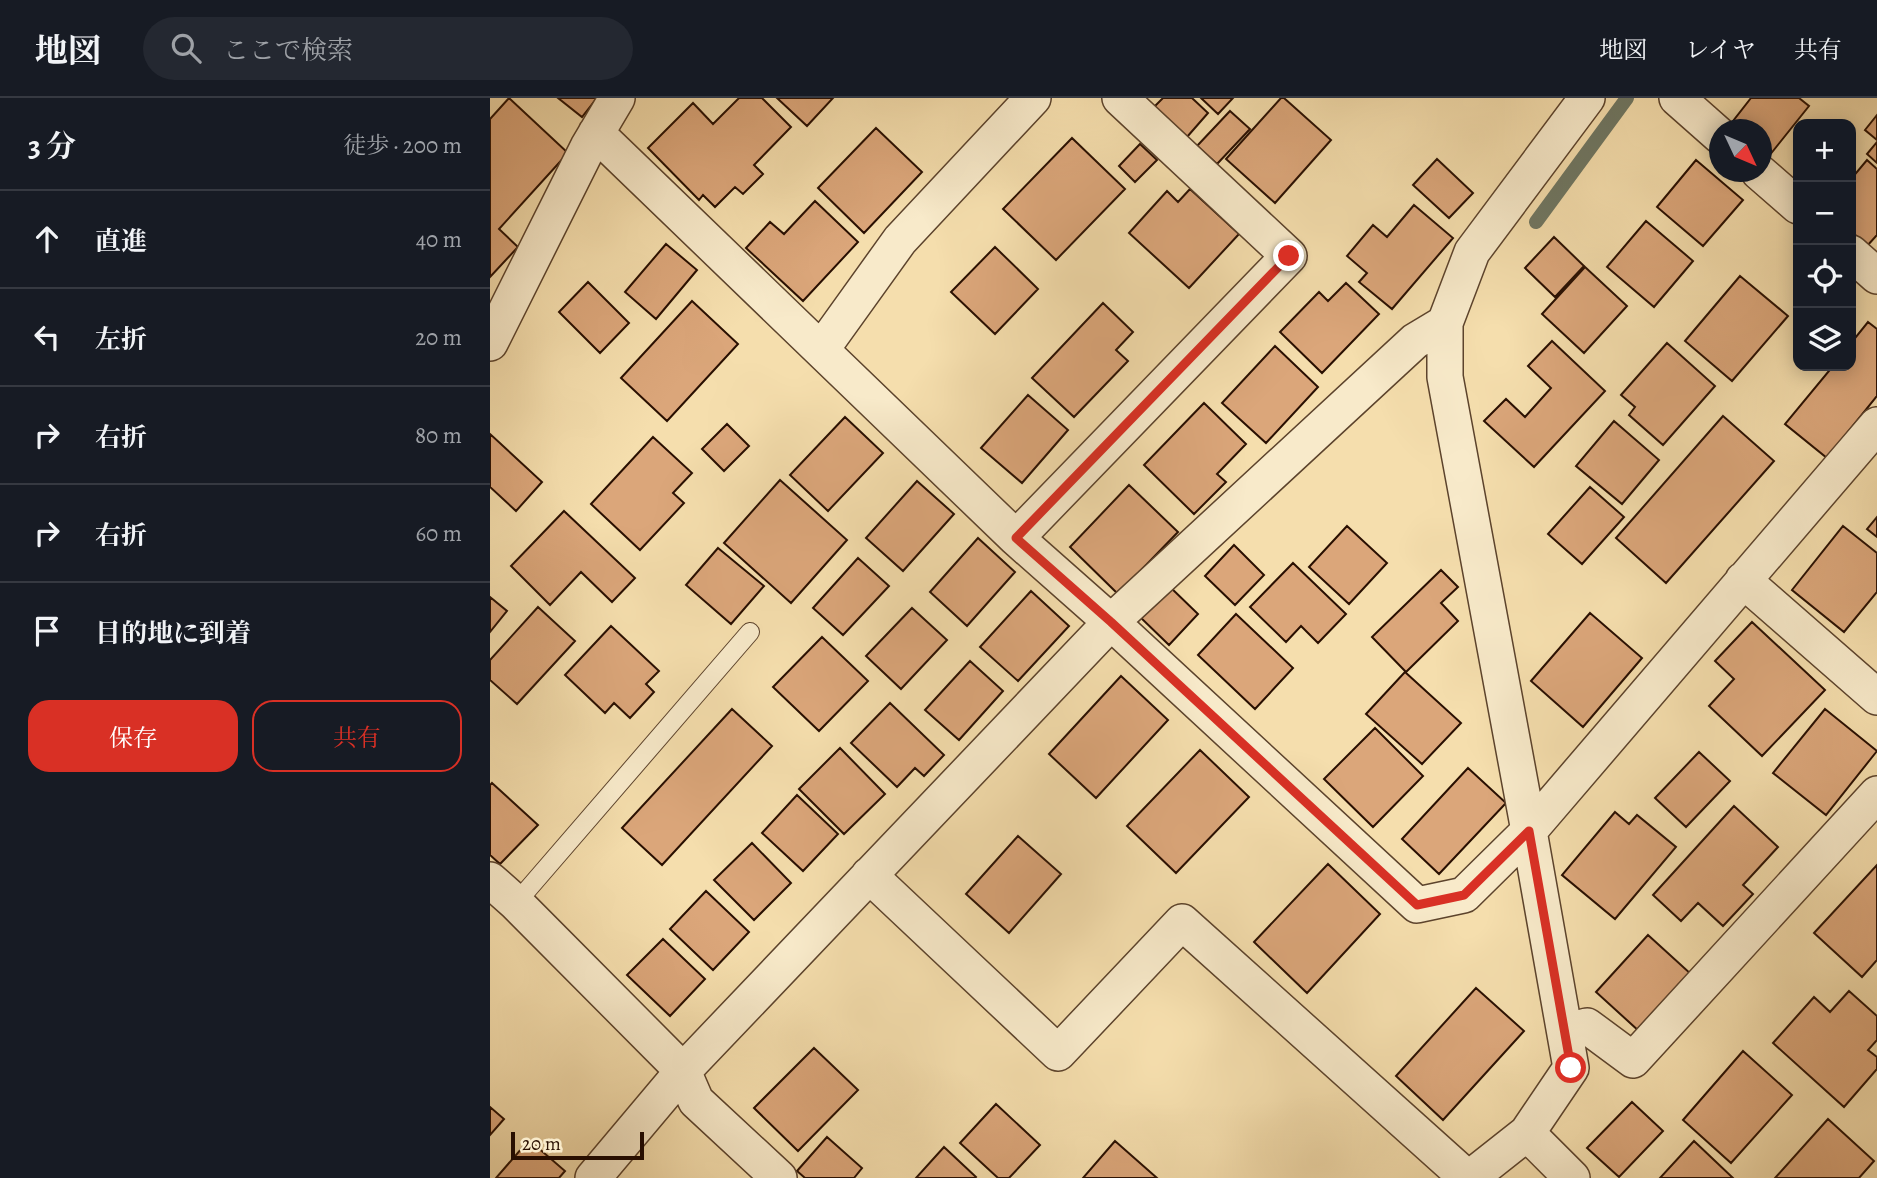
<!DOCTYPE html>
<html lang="ja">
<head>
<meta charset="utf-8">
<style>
  :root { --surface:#171b24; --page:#242831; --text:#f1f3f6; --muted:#9ea1a6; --line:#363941; --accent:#d93025 }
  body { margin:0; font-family:Alegreya,"Noto Serif JP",serif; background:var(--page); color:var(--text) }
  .controls { position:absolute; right:21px; top:21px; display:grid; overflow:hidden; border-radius:14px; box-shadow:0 4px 18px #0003 }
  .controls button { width:63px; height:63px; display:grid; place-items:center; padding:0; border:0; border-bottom:2px solid var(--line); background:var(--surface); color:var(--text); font:35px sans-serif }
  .compass { position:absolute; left:1219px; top:21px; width:63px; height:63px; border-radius:50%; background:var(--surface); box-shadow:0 4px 18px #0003; rotate:134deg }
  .scale { position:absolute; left:21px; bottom:18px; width:133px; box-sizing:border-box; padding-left:7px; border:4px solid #290f01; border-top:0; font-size:19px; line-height:24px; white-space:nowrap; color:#290f01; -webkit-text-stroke:5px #f8eaca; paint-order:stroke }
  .stop { position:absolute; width:21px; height:21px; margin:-16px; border:5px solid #d93025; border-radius:50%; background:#fff }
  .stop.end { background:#d93025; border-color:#fff; box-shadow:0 2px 7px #0008 }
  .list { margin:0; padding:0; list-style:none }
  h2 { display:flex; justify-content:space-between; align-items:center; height:91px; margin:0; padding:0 28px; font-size:30px }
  h2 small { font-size:23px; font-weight:400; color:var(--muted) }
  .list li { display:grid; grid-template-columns:46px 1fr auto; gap:21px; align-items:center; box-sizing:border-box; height:98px; padding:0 28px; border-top:2px solid var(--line) }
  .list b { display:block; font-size:26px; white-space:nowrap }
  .list em { font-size:23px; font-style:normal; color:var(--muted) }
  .actions { display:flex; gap:14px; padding:21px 28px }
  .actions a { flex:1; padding:16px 0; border:2px solid var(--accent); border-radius:21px; text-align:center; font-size:24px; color:var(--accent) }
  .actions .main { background:var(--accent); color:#fff }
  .icon { flex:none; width:38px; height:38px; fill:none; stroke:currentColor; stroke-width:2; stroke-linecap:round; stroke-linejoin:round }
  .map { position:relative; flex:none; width:1387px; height:1080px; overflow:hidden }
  header { display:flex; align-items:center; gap:42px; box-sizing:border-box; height:98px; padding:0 35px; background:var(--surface); border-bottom:2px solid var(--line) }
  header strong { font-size:33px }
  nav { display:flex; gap:38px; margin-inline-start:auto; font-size:24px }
  .search { width:490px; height:63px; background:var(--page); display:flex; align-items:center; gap:18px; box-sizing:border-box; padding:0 24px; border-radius:38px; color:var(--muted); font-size:26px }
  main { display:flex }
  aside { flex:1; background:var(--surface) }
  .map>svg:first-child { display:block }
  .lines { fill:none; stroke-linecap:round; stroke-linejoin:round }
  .stream { stroke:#6f7763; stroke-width:14 }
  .building { fill:#dba67a; stroke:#290f01; stroke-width:2 }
  .lane-casing { stroke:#5c432c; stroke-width:20 }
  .street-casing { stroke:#5c432c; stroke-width:38 }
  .lane { stroke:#f8eaca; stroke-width:18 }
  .street { stroke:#f8eaca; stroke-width:35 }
  .route { stroke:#d93025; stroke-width:9 }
</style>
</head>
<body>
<header>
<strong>地図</strong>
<div class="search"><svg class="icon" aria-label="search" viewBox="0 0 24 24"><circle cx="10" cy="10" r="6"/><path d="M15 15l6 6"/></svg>ここで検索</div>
<nav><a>地図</a><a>レイヤ</a><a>共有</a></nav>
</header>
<main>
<aside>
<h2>3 分<small>徒歩 · 200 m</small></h2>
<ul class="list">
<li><svg class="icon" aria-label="ahead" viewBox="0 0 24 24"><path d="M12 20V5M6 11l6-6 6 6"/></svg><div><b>直進</b></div><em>40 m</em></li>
<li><svg class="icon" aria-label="left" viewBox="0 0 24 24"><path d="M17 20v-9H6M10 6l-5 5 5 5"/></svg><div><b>左折</b></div><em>20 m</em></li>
<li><svg class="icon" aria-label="right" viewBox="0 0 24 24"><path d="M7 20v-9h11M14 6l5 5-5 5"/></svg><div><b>右折</b></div><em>80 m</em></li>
<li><svg class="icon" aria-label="right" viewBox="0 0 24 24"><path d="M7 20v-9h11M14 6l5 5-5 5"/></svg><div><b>右折</b></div><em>60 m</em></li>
<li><svg class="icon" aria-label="arrive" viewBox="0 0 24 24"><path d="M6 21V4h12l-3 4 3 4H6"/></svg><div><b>目的地に到着</b></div></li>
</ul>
<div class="actions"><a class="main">保存</a><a>共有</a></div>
</aside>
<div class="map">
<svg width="1387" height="1080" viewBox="0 0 1387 1080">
  <rect width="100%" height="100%" fill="#f5dead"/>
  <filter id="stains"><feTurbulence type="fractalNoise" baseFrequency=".00286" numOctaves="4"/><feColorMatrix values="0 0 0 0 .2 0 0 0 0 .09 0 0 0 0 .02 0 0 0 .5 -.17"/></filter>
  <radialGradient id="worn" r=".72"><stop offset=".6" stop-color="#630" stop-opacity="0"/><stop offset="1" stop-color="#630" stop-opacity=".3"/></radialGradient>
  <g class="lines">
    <!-- stream -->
    <path class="stream" d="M 1046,124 L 1137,0"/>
  </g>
  <!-- building -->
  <path class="building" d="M 19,0 L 78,55 L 9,131 L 28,149 L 0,179 L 0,21 Z
    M 68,0 L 107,0 L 92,19 Z
    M 249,0 L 272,0 L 301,29 L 264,67 L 273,76 L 253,96 L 245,89 L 225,109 L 213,97 L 209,102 L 158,50 L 203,5 L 223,26 Z
    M 287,0 L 343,0 L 317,28 Z
    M 673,0 L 702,0 L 718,15 L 697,39 L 664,9 Z
    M 711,0 L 743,0 L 728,16 Z
    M 791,0 L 794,0 L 841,42 L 785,105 L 736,61 Z
    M 1261,0 L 1309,0 L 1319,8 L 1275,63 L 1272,61 L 1272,32 L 1236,32 Z
    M 740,13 L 760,31 L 727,66 L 707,48 Z
    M 1387,17 L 1387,42 L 1375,32 Z
    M 386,30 L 432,74 L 374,135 L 328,90 Z
    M 582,40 L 635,91 L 566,162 L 513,111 Z
    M 1387,44 L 1387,65 L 1377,56 Z
    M 650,46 L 667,62 L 645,84 L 629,68 Z
    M 947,61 L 983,95 L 959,120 L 923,87 Z
    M 1206,62 L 1253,102 L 1213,148 L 1167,109 Z
    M 1377,62 L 1387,71 L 1387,137 L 1377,148 L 1361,133 L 1361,81 Z
    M 700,91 L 749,136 L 699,190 L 639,135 L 677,93 L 688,104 Z
    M 325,103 L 368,144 L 313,203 L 256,150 L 280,124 L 294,136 Z
    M 924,107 L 963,140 L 902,211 L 869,184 L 877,175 L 857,158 L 883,127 L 897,139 Z
    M 1156,123 L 1203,163 L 1164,209 L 1117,169 Z
    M 1064,139 L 1094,168 L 1065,199 L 1035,170 Z
    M 176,146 L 207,172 L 166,221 L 135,194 Z
    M 505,149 L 548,191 L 505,236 L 461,194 Z
    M 1095,169 L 1137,208 L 1094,255 L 1052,216 Z
    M 1250,178 L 1298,218 L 1242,283 L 1195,243 Z
    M 98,184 L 139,225 L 110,255 L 69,214 Z
    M 856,185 L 889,216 L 832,275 L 790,234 L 829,194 L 838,203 Z
    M 202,203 L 248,246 L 177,323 L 131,280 Z
    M 613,205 L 643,234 L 626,252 L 638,263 L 584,319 L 542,280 Z
    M 1378,224 L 1387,231 L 1387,298 L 1337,360 L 1295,326 L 1343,268 L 1361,268 L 1361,245 Z
    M 1062,243 L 1115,293 L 1044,369 L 994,323 L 1016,301 L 1035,319 L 1061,290 L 1038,268 Z
    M 1177,245 L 1225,288 L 1173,347 L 1139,317 L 1145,309 L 1131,297 Z
    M 785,248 L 828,289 L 776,345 L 732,305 Z
    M 538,297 L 578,332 L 532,385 L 491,350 Z
    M 714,305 L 756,346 L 727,376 L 736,384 L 704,416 L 654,367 Z
    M 1233,318 L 1284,363 L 1176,485 L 1126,440 Z
    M 355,319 L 393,355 L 338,413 L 300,377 Z
    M 1124,323 L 1169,362 L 1132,406 L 1086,368 Z
    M 237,326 L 259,348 L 234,373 L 212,351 Z
    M 0,336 L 52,384 L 26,413 L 0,389 Z
    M 163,339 L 202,375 L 183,395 L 194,405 L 150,452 L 101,406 Z
    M 290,382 L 357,442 L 301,505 L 234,445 Z
    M 427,383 L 464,416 L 413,473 L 376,440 Z
    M 639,387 L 688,434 L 628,496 L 580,449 Z
    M 1100,389 L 1134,419 L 1092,466 L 1058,436 Z
    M 74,413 L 145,480 L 122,504 L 91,474 L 60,507 L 21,468 Z
    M 1387,419 L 1387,439 L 1377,431 Z
    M 857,428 L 897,465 L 859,506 L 819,469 Z
    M 1353,428 L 1387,455 L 1387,494 L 1354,534 L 1302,492 Z
    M 488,440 L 525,474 L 477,528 L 440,494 Z
    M 744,447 L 774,477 L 745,507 L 715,478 Z
    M 228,450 L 274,488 L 241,526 L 196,487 Z
    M 368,460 L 399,488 L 353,537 L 323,510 Z
    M 803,465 L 856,516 L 828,545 L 811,528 L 796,544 L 760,509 Z
    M 951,472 L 968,489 L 951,505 L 968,523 L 916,574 L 882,539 Z
    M 678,487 L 708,516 L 679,547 L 649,518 Z
    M 541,493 L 579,528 L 528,583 L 490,549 Z
    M 0,499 L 17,513 L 0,534 Z
    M 48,509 L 85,543 L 27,606 L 0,582 L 0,562 Z
    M 422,510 L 457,542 L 411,591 L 376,558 Z
    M 1100,515 L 1152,560 L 1093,629 L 1041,583 Z
    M 746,516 L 803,570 L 765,611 L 708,557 Z
    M 1262,524 L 1335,592 L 1272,658 L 1219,608 L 1244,581 L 1225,563 Z
    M 121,528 L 169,573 L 156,586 L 164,594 L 140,620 L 124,605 L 115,615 L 75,577 Z
    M 332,539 L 378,583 L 329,633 L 283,589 Z
    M 480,563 L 513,593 L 469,642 L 435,612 Z
    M 915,574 L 971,625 L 932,666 L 876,616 Z
    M 631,578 L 678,622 L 606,700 L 559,656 Z
    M 400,605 L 454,657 L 434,678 L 425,670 L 407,689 L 361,645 Z
    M 242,611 L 282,648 L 172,767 L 132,730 Z
    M 1335,611 L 1387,653 L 1336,717 L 1283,675 Z
    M 885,630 L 933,678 L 883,729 L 834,681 Z
    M 350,650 L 395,696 L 354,736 L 309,691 Z
    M 710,652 L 759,699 L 686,775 L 637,728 Z
    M 1209,654 L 1240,683 L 1196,729 L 1165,700 Z
    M 978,670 L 1016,705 L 949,776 L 912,741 Z
    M 2,685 L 48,727 L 10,766 L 0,757 L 0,687 Z
    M 307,697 L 348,736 L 313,773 L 272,735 Z
    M 1244,708 L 1288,749 L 1253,787 L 1263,796 L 1233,828 L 1208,805 L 1191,823 L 1163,797 Z
    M 1125,714 L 1139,726 L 1147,717 L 1186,749 L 1125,821 L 1072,777 Z
    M 528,738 L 571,776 L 519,835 L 476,796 Z
    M 262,745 L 301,785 L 264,822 L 224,782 Z
    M 838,766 L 890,816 L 817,895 L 764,844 Z
    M 1387,767 L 1387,862 L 1372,879 L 1324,835 Z
    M 216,793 L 259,834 L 223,872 L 180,831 Z
    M 1158,837 L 1202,877 L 1150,934 L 1106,894 Z
    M 173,841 L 215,881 L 180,918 L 137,877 Z
    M 986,890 L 1034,933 L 953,1022 L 906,978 Z
    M 1359,893 L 1387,918 L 1387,942 L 1378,952 L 1387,959 L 1387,971 L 1354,1009 L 1283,945 L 1324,899 L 1340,914 Z
    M 324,950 L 368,992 L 308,1053 L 264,1010 Z
    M 1253,953 L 1302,997 L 1241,1065 L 1193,1022 Z
    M 1142,1004 L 1173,1033 L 1129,1079 L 1097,1050 Z
    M 506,1006 L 550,1047 L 519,1080 L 508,1080 L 470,1045 Z
    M 0,1009 L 14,1021 L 0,1037 Z
    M 1338,1021 L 1384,1063 L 1369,1080 L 1285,1080 Z
    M 337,1039 L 372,1070 L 364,1080 L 315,1080 L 307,1073 Z
    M 39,1042 L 75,1073 L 69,1080 L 6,1080 Z
    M 625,1043 L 667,1080 L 593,1080 Z
    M 1204,1043 L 1243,1080 L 1170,1080 Z
    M 454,1049 L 486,1079 L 485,1080 L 426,1080 Z"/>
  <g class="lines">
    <!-- lane casing -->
    <g class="lane-casing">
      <path id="lane" d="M 26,805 L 260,534"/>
    </g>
    <!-- street casing -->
    <g class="street-casing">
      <path id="street" d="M 1187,0 L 1230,38
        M 106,35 L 526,440 L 621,524 L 927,807 L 974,797 L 1039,733 L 955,279 L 955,225 L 982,154 L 1097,0
        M 1269,74 L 1308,108
        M 1361,155 L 1387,178
        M 0,245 L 98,49 L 127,0
        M 331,252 L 410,142 L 543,0
        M 526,440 L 799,158 L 630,0
        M 1253,482 L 1387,599
        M 379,777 L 568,955 L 692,824 L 977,1080
        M 0,782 L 26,805 L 193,973 L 206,1003 L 289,1080
        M 1075,934 L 1097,928 L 1143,962 L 1387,696
        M 1037,1035 L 1082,1080
        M 103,1080 L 193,973 L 621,524 L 925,243 L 955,225
        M 980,1080 L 1037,1035 L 1081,970 L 1039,733 L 1387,327"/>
    </g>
    <!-- lane -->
    <use href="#lane" class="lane"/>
    <!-- street -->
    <use href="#street" class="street"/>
  </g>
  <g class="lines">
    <!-- route -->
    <path class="route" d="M 799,158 L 526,440 L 621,524 L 927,807 L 974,797 L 1039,733 L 1081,970"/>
  </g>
  <rect width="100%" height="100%" filter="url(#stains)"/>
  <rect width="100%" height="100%" fill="url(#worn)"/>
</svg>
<div class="controls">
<button>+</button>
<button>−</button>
<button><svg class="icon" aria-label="locate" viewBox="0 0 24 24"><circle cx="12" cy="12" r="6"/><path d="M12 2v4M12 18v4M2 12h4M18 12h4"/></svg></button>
<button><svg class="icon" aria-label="layers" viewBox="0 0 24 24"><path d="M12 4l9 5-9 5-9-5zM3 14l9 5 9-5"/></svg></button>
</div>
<svg class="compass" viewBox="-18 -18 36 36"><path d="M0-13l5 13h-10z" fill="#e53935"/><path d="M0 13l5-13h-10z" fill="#9ea1a6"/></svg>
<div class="scale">20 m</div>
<div class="stop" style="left:1081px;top:970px"></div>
<div class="stop end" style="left:799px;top:158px"></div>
</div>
</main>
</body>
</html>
